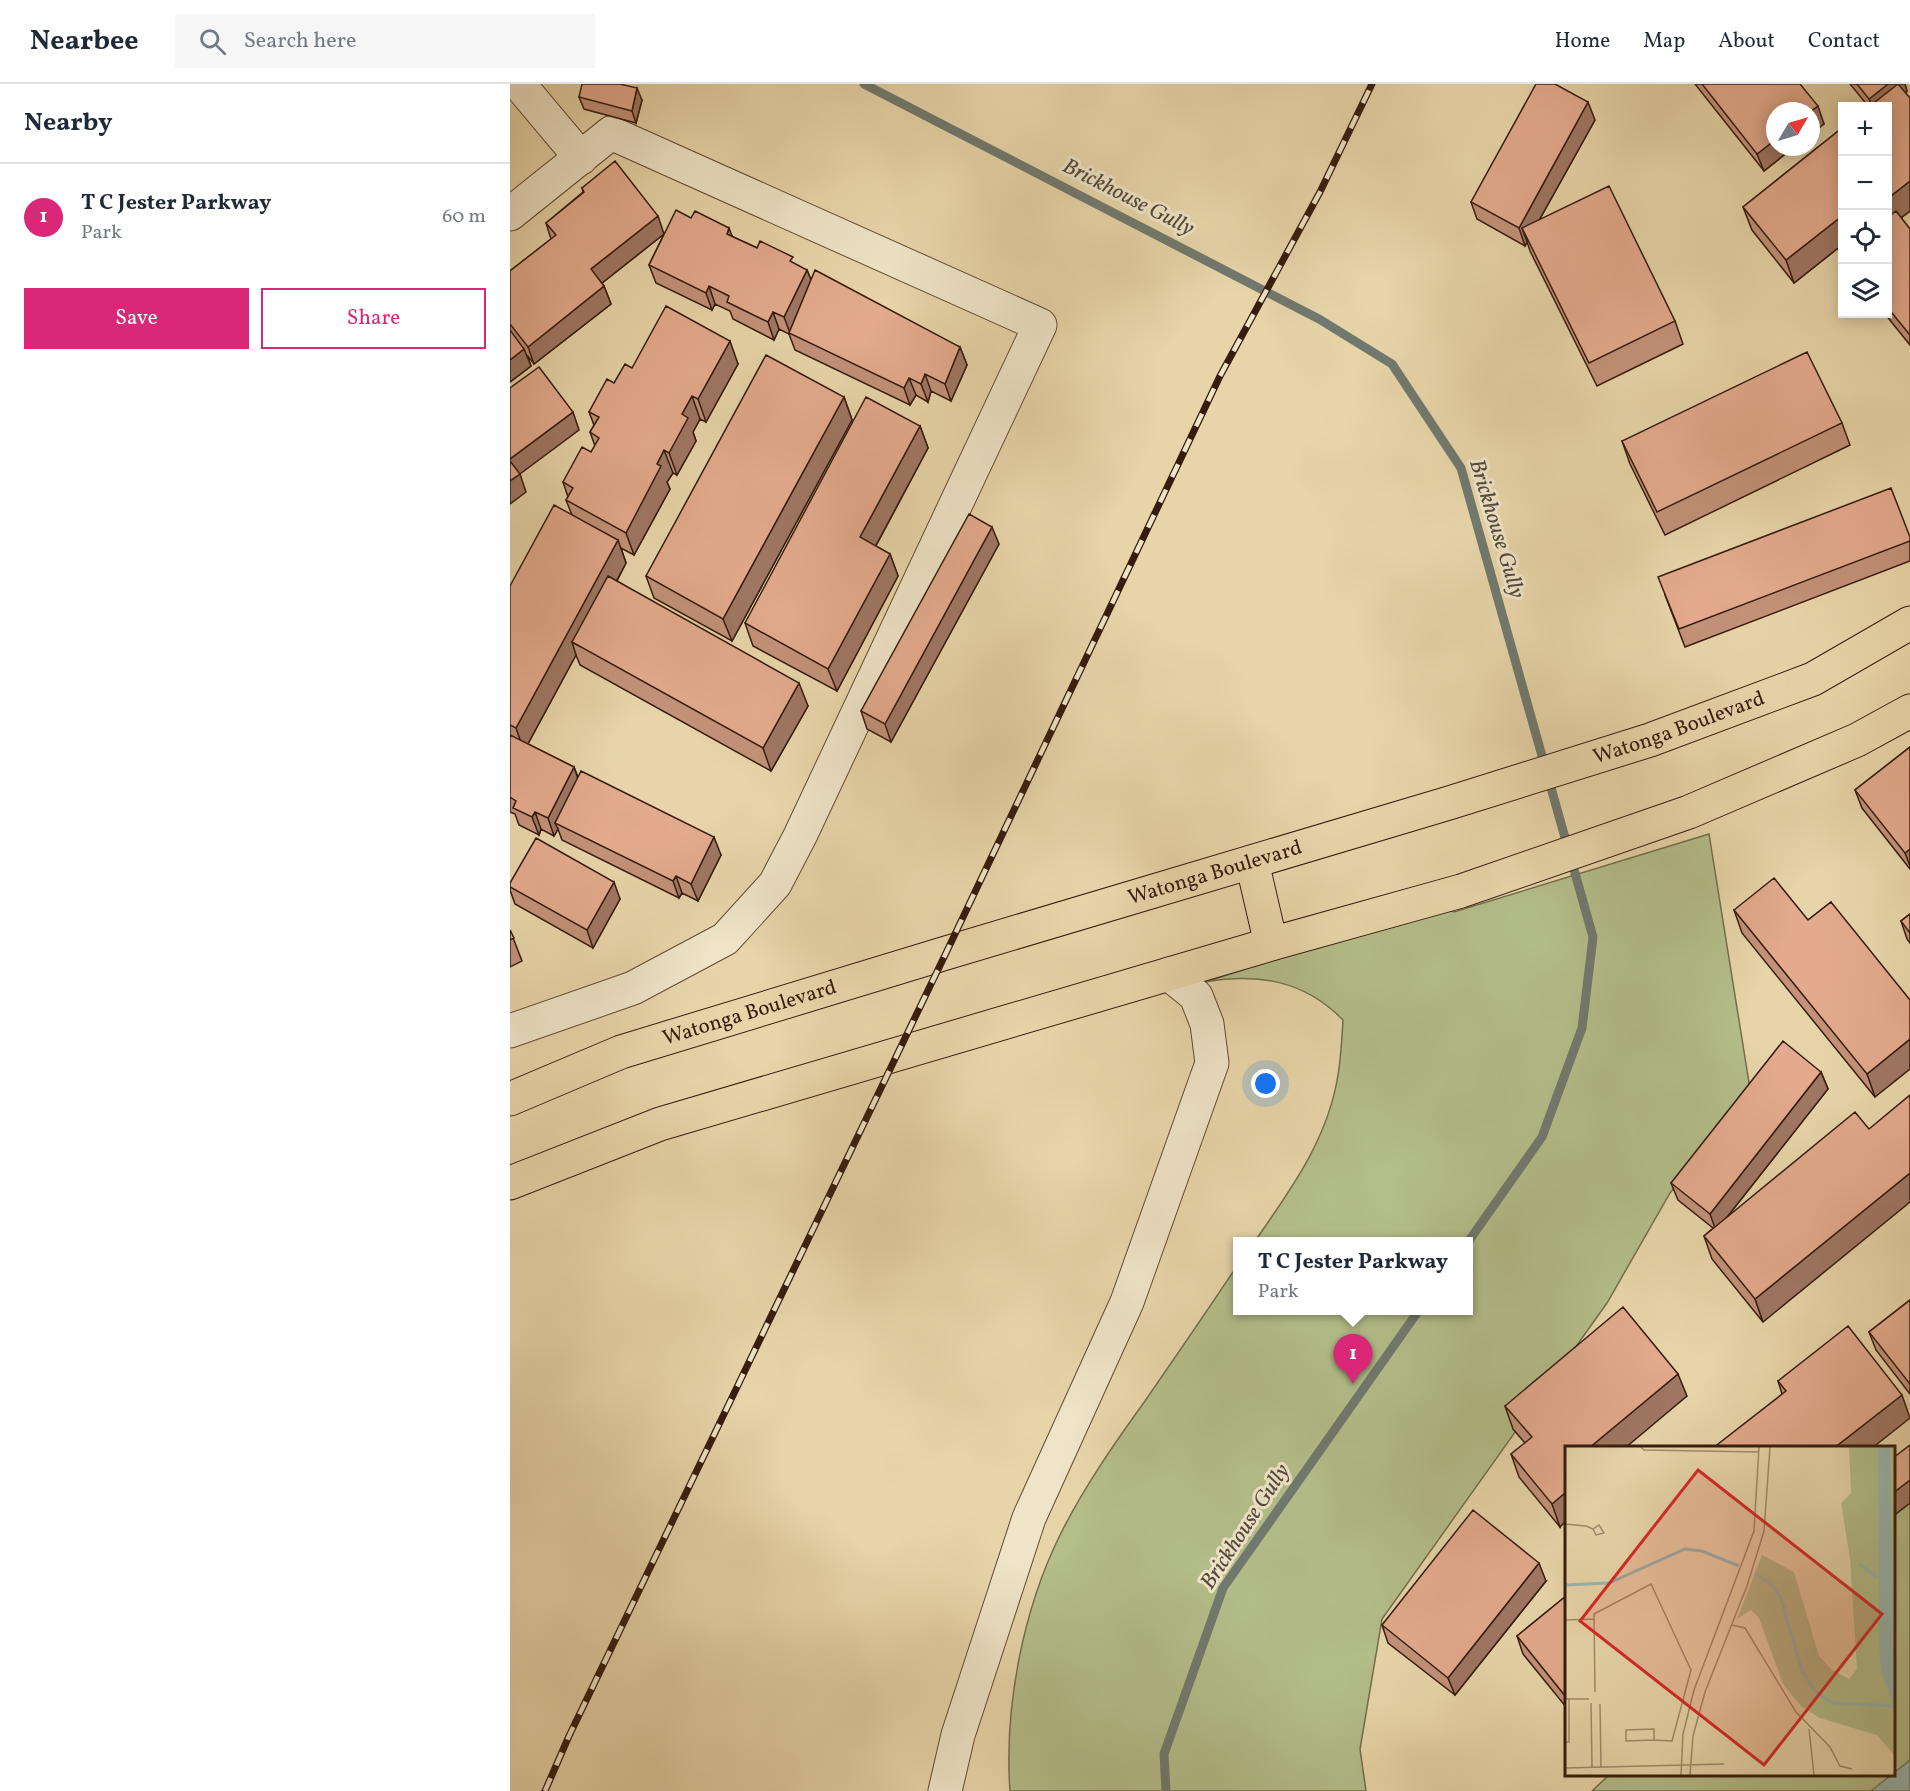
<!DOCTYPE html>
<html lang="en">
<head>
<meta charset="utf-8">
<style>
  :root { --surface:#fff; --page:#f6f6f7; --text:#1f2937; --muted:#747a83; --line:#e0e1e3; --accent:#db2777 }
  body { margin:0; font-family:Vollkorn,serif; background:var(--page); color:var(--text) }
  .controls { position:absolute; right:18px; top:18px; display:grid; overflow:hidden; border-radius:0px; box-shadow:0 3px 15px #0003 }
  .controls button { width:54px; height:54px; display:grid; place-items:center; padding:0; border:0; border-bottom:2px solid var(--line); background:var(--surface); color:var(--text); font:30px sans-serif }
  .compass { position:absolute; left:1256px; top:18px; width:54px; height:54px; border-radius:50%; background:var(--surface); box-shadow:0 3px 15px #0003; rotate:52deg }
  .you { position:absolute; left:756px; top:1000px; width:21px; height:21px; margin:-15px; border:4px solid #fff; border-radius:50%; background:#1a73e8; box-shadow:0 0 0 9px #1a73e833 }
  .badge { display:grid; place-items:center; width:39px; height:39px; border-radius:50%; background:var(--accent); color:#fff; font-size:20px; font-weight:700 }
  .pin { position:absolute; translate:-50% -50px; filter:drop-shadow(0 2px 3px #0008) }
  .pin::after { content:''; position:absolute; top:32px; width:21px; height:18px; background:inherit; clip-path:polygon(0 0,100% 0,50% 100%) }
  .popup { position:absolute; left:723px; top:1153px; width:240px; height:78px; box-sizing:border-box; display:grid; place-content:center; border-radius:0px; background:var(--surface); filter:drop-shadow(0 2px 4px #0005); font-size:20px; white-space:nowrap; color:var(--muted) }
  .popup b { font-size:22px; color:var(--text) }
  .popup::after { content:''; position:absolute; left:50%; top:100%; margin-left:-12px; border:12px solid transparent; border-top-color:var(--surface) }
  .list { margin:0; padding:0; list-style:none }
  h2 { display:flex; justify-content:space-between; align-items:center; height:78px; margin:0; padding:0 24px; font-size:26px }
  h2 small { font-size:20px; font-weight:400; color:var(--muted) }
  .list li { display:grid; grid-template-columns:39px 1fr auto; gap:18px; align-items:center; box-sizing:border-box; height:108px; padding:0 24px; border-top:2px solid var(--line) }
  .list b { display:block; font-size:22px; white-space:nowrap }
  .list p { margin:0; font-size:20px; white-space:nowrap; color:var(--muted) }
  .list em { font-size:20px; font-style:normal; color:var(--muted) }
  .actions { display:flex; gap:12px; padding:18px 24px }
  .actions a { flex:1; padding:14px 0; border:2px solid var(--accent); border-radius:0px; text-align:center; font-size:21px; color:var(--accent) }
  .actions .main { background:var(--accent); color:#fff }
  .icon { flex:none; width:33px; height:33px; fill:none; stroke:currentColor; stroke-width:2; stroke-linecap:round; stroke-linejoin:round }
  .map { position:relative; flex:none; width:1400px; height:1707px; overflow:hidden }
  header { display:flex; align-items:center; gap:36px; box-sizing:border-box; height:84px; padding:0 30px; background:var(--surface); border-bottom:2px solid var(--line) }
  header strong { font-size:28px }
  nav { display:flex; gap:33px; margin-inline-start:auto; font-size:21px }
  .search { width:420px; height:54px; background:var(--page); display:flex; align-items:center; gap:15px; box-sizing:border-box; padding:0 21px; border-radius:0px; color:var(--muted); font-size:22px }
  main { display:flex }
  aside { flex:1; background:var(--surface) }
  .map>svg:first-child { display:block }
  .green { fill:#b3be8a; stroke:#746d4c; stroke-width:1.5 }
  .water { fill:#98b7b0; stroke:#71796f; stroke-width:1.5 }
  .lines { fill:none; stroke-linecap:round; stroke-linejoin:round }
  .stream { stroke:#71796f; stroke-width:9 }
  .minor-casing { stroke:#624a35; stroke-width:35 }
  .major-casing { stroke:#361c0e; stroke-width:35 }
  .minor { stroke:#efe4c7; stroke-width:33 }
  .major { stroke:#e7d5a9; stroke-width:33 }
  .rail-casing { stroke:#361c0e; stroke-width:7 }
  .rail { stroke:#efe4c7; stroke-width:4.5; stroke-dasharray:14; stroke-linecap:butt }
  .wall { fill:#c39279; stroke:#361c0e; stroke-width:1.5 }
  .shaded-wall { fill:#9f7763; stroke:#361c0e; stroke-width:1.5 }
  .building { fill:#e3aa8d; stroke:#361c0e; stroke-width:1.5 }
  .labels { text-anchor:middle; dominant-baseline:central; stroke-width:6; stroke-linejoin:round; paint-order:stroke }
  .street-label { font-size:21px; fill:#361c0e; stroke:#efe4c7 }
  .water-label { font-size:22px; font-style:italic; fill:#534a3f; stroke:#efe4c7 }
  .inset-river { fill:none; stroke:#98b7b0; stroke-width:3 }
  .inset-road { fill:none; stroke:#a08b6b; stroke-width:1.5 }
  .view { fill:#d62828; fill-opacity:0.15; stroke:#d62828; stroke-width:3 }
  .inset-edge { fill:none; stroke:#361c0e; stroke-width:3 }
</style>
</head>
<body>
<header>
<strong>Nearbee</strong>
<div class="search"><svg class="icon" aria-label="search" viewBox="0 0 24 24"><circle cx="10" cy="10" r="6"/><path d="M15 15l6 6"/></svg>Search here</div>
<nav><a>Home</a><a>Map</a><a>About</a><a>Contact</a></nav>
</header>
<main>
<aside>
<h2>Nearby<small></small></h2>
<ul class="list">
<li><span class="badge">1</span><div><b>T C Jester Parkway</b><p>Park</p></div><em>60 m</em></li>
</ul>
<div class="actions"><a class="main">Save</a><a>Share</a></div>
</aside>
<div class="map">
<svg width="1400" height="1707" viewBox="0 0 1400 1707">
  <rect width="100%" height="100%" fill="#e7d5a9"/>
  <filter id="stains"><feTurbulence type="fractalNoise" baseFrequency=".00333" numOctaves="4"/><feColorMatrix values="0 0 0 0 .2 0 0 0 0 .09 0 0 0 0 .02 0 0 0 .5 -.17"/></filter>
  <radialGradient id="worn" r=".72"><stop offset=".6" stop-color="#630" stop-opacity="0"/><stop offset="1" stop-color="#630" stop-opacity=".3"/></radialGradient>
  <!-- green -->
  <path class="green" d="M 1199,750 L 1241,1011 L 1160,1109 L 1097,1219 L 872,1535 L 850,1665 L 856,1707 L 500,1707 C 494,1623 513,1526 550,1451 C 574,1403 604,1360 635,1317 C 666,1272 697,1227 727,1182 L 728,1226 L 958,1226 L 958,1158 L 745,1157 C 781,1105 818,1055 828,991 C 831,973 832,954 833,936 C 794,896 748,889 695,898 L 932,823 L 944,828 Z
    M 1400,1419 L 1400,1707 L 1082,1707 L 1099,1691 L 1384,1690 L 1384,1432 Z"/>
  <!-- water -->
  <path class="water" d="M 1400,1676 L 1400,1707 L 1361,1707 Z"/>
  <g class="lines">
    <!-- stream -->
    <path class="stream" d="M 354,0 L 809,235 L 882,280 L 951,384 L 1083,853 L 1072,944 L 1032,1053 L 958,1158
      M 656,1707 L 654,1670 L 713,1504 L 909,1226"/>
    <!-- minor casing -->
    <g class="minor-casing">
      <path id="minor" d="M 9,0 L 71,74
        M 0,130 L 101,49 L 530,241 L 290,752 L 265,800 L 215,855 L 123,904 L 0,947
        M 435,1707 L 448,1651 L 519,1434 L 617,1218 L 702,979 L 697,940 L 686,912 L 659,890"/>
    </g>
    <!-- major casing -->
    <g class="major-casing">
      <g id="major">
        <path d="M 742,778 L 761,860"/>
        <path id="s1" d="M 0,1015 L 111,968 L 436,869 L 939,719 L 1140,656 L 1303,595 L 1400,539"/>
        <path d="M 0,1099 L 150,1040 L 761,860 L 951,807 L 1179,728 L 1347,656 L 1400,627"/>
      </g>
    </g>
    <!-- minor -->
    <use href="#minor" class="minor"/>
    <!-- major -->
    <use href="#major" class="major"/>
    <!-- rail casing -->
    <g class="rail-casing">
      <path id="rail" d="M 35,1707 L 59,1652 L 436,869 L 710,292 L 810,108 L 862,0"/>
    </g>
    <!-- rail -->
    <use href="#rail" class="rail"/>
  </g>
  <!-- wall -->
  <path class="wall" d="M 1185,0 L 1290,0 L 1314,40 L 1265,63 L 1284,63 L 1254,87 Z
    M 1340,0 L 1395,0 L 1397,7 L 1396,8 L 1400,127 L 1391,134 L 1400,145 L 1400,261 L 1375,230 L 1377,230 L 1377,22 L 1358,22 Z
    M 69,13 L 132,16 L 126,39 L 74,25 Z
    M 1085,36 L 1030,135 L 1165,237 L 1173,260 L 1087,302 L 1020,167 L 1017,158 L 1015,162 L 967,135 L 961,118 Z
    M 1332,44 L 1332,161 L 1284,199 L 1242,146 L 1233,123 Z
    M 72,104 L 154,150 L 181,134 L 297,186 L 301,196 L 450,263 L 457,281 L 441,317 L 421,307 L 418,318 L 406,311 L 400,321 L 285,266 L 279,250 L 269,245 L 264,256 L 223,235 L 220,227 L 205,220 L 202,226 L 146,199 L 139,181 L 154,150 L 92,199 L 94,202 L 101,220 L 24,280 L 17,271 L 21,282 L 0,298 L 0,187 L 41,155 L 36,139 L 73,108 Z
    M 228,280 L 196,338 L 190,335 L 183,348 L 186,357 L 167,391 L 163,389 L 157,398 L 160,405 L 124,471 L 111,464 L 116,479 L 107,497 L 298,622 L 261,687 L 70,581 L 66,571 L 18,660 L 64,683 L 68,693 L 211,771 L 188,817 L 172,809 L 169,814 L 52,756 L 48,745 L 44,752 L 31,745 L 29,751 L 9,741 L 5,730 L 0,728 L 0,502 L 62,431 L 56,416 L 58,413 L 53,398 L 81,368 L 85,362 L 80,348 L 84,341 L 79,328 L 104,299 L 122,284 Z
    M 334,313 L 342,336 L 222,557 L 144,514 L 136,492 Z
    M 1332,339 L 1340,361 L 1155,451 L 1120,380 L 1112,357 Z
    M 410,342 L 418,364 L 366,462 L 380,470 L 388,492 L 327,607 L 243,562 L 235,539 Z
    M 1400,453 L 1400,477 L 1175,563 L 1155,511 Z
    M 489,460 L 381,658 L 357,645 L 351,627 Z
    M 1400,663 L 1400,785 L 1352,724 L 1345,706 Z
    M 0,799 L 110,815 L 83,864 L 5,820 L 0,806 Z
    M 1321,818 L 1365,1013 L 1232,849 L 1224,826 L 1298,836 Z
    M 1400,830 L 1400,859 L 1397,855 L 1391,837 Z
    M 0,846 L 12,877 L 0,883 Z
    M 1311,988 L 1318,1005 L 1218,1132 L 1253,1238 L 1202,1175 L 1194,1152 L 1203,1144 L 1168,1116 L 1161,1099 Z
    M 1400,1216 L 1400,1310 L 1366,1266 L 1359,1248 Z
    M 1268,1297 L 1400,1334 L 1272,1310 Z
    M 1177,1312 L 1056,1364 L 1050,1443 L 1009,1393 L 1001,1370 L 1015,1359 L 1003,1345 L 995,1322 Z
    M 1036,1497 L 945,1611 L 878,1559 L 872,1541 Z
    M 1056,1512 L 1056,1623 L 1013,1570 L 1007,1552 Z"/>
  <!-- shaded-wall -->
  <path class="shaded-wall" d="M 1378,0 L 1395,0 L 1397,7 L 1377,23 L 1362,22 L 1359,15 Z
    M 127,4 L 132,16 L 126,39 L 122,27 Z
    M 1078,18 L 1085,36 L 1018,156 L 1012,144 L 1017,158 L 1015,162 L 1009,144 Z
    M 1308,22 L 1314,40 L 1301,50 L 1301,27 Z
    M 1265,56 L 1265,63 L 1284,63 L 1254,87 L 1247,70 Z
    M 1400,97 L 1400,127 L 1377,144 L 1377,115 Z
    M 148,132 L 154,150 L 87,203 L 81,185 Z
    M 1332,132 L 1332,161 L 1284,199 L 1276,176 Z
    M 219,144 L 226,162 L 217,150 Z
    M 297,186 L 304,203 L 280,249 L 274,233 Z
    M 94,202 L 101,220 L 24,280 L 18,263 Z
    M 199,202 L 205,220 L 202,226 L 196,209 Z
    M 263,228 L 269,245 L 264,256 L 258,238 Z
    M 220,257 L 228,280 L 196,338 L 188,315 Z
    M 450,263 L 457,281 L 441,317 L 435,300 Z
    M 14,265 L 21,282 L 0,298 L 0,276 Z
    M 415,290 L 421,307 L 418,318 L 411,300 Z
    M 399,294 L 406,311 L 400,321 L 394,304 Z
    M 182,312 L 190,335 L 183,348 L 186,357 L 167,391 L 159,369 L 172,330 Z
    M 334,313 L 342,336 L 222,557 L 213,535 Z
    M 63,328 L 69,346 L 10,390 L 16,408 L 0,420 L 0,375 Z
    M 410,342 L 418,364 L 358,476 L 350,453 Z
    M 154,366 L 163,389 L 157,398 L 160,405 L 124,471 L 116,449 L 147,380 Z
    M 482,443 L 489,460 L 381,658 L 375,640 Z
    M 108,456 L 116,479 L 71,563 L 62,558 L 66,571 L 14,667 L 6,644 Z
    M 380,470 L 388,492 L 327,607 L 318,585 Z
    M 289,599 L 298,622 L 261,687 L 253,664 Z
    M 64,683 L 70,701 L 45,739 L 48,745 L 44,752 L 38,734 Z
    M 25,728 L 31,745 L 29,751 L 22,733 Z
    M 204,753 L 211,771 L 188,817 L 181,800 Z
    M 1400,765 L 1400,782 L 1395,769 Z
    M 166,792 L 172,809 L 169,814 L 163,797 Z
    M 104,798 L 110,815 L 83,864 L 77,846 Z
    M 1400,955 L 1400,985 L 1365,1013 L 1357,990 Z
    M 1311,988 L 1318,1005 L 1206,1147 L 1200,1130 Z
    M 1400,1089 L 1400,1118 L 1253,1238 L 1245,1215 Z
    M 1168,1290 L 1177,1312 L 1115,1364 L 1079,1364 Z
    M 1392,1311 L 1400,1334 L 1362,1364 L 1324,1364 Z
    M 1400,1396 L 1400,1419 L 1383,1432 L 1383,1409 Z
    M 1056,1408 L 1056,1437 L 1050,1443 L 1042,1420 Z
    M 1029,1479 L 1036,1497 L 945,1611 L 938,1594 Z"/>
  <!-- building -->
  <path class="building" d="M 72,0 L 110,0 L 127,4 L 122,27 L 69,13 Z
    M 1026,0 L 1045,0 L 1078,18 L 1009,144 L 961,118 Z
    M 1192,0 L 1290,0 L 1308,22 L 1301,27 L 1265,27 L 1265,56 L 1247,70 Z
    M 1347,0 L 1378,0 L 1359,15 Z
    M 1388,0 L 1400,14 L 1400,97 L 1377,115 L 1377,22 L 1360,22 Z
    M 1332,44 L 1332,132 L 1276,176 L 1233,123 Z
    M 105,77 L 148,132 L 81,185 L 94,202 L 18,263 L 0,240 L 0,187 L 46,151 L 36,139 L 74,108 L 72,104 Z
    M 1099,102 L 1165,237 L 1079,279 L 1012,144 Z
    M 166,126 L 181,134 L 185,127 L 219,144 L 217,150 L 247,164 L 250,157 L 283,173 L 280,177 L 297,186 L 274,233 L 263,228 L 258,238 L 217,218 L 219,212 L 199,202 L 196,209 L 139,181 Z
    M 1386,127 L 1400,145 L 1400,251 L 1377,223 L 1377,134 Z
    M 305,186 L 450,263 L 435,300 L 415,290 L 411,300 L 399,294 L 394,304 L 279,249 Z
    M 156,222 L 220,257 L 188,315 L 182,312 L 172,330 L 178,334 L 159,369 L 154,366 L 147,380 L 151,382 L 116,449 L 56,416 L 63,404 L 53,398 L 72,363 L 81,368 L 89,354 L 80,348 L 89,333 L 79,328 L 97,295 L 104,299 L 115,280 L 122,284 Z
    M 0,246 L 14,265 L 0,276 Z
    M 1297,268 L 1332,339 L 1147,428 L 1112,357 Z
    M 256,271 L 334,313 L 213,535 L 136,492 Z
    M 29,283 L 63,328 L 0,375 L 0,304 Z
    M 356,313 L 410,342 L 350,453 L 380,470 L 318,585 L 235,539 Z
    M 0,377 L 10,390 L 0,397 Z
    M 1381,404 L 1400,453 L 1400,457 L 1169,545 L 1148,493 Z
    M 44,421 L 108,456 L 6,644 L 0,641 L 0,502 Z
    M 459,430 L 482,443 L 375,640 L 351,627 Z
    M 98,492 L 289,599 L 253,664 L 62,558 Z
    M 0,651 L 64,683 L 38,734 L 25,728 L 22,733 L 3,724 L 6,717 L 0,713 Z
    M 1400,663 L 1400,765 L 1395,769 L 1345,706 Z
    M 71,687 L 204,753 L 181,800 L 166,792 L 163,797 L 45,739 Z
    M 26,754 L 104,798 L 77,846 L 0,803 L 0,799 Z
    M 1264,794 L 1298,836 L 1321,818 L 1400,916 L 1400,955 L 1357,990 L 1224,826 Z
    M 1400,830 L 1400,849 L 1391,837 Z
    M 0,846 L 4,854 L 0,856 Z
    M 1273,957 L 1311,988 L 1200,1130 L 1161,1099 Z
    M 1400,1011 L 1400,1089 L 1245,1215 L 1194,1152 L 1345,1028 L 1359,1045 Z
    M 1400,1216 L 1400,1300 L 1359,1248 Z
    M 1113,1223 L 1168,1290 L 1079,1364 L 1056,1364 L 1056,1408 L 1042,1420 L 1001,1370 L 1022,1353 L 995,1322 Z
    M 1338,1242 L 1392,1311 L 1324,1364 L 1203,1364 L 1276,1307 L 1268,1297 Z
    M 1400,1361 L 1400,1396 L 1383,1409 L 1383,1374 Z
    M 963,1426 L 1029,1479 L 938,1594 L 872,1541 Z
    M 1056,1512 L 1056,1613 L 1007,1552 Z"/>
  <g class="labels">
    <!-- street labels -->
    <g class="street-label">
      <text stroke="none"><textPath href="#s1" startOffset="1227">Watonga Boulevard</textPath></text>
      <text stroke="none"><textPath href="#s1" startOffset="741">Watonga Boulevard</textPath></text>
      <text stroke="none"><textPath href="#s1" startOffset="255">Watonga Boulevard</textPath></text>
    </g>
    <!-- water labels -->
    <g class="water-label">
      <text transform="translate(618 114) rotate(27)">Brickhouse Gully</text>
      <text transform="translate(986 445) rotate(73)">Brickhouse Gully</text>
      <text transform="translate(736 1443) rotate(-57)">Brickhouse Gully</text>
    </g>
  </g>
  <!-- overview -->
  <g transform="translate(1055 1362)">
    <rect width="330" height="330" fill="#e7d5a9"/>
    <path d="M 284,1 L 330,1 L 330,310 L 312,289 L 255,272 L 236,260 L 218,238 L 194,172 L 186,164 L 172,173 L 197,109 L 229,126 L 254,210 L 266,223 L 284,233 L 292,223 L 285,113 L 276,57 L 286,47 Z" fill="#b3be8a"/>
    <path d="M 313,1 L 325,1 L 330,265 L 316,225 L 314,204 Z" fill="#98b7b0"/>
    <path class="inset-river" d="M 294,118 L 313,132M 190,127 L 207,139 L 216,152 L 237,225 L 250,245 L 267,257 L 330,260M 0,139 L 44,137 L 120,103 L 137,105 L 174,120"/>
    <path class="inset-road" d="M 76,1 L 79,4 L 194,6M 0,78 L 21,80 L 28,83 L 31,89 L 39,87 L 34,79 L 28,83M 0,174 L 29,173M 167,179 L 180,182 L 231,266 L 265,301 L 275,320 L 287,323M 30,246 L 29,168 L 86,138 L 126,224 L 107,295 L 89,294 L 89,283 L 61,284 L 61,295 L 89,294M 0,253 L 24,253M 26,257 L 27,321M 35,258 L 36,321M 244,283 L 249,329M 0,296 L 4,296 L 4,253M 0,322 L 159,318M 116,329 L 118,288 L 129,244 L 189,85 L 194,1M 125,329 L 128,290 L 140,246 L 182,140 L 199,85 L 205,1"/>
    <path class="view" d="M 133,24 L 317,168 L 199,319 L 15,175 Z"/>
    <rect width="330" height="330" class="inset-edge"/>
  </g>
  <rect width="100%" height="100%" filter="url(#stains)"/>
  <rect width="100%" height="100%" fill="url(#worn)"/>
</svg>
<div class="controls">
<button>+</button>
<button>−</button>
<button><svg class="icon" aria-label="locate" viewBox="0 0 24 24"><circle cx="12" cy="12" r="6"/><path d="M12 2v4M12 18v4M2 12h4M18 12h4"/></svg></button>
<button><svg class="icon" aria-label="layers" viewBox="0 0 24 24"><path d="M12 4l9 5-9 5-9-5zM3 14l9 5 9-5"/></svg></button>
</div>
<svg class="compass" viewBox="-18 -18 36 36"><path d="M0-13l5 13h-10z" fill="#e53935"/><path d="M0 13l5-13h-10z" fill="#747a83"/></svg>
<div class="you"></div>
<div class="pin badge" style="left:843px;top:1300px">1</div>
<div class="popup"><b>T C Jester Parkway</b>Park</div>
</div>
</main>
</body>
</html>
